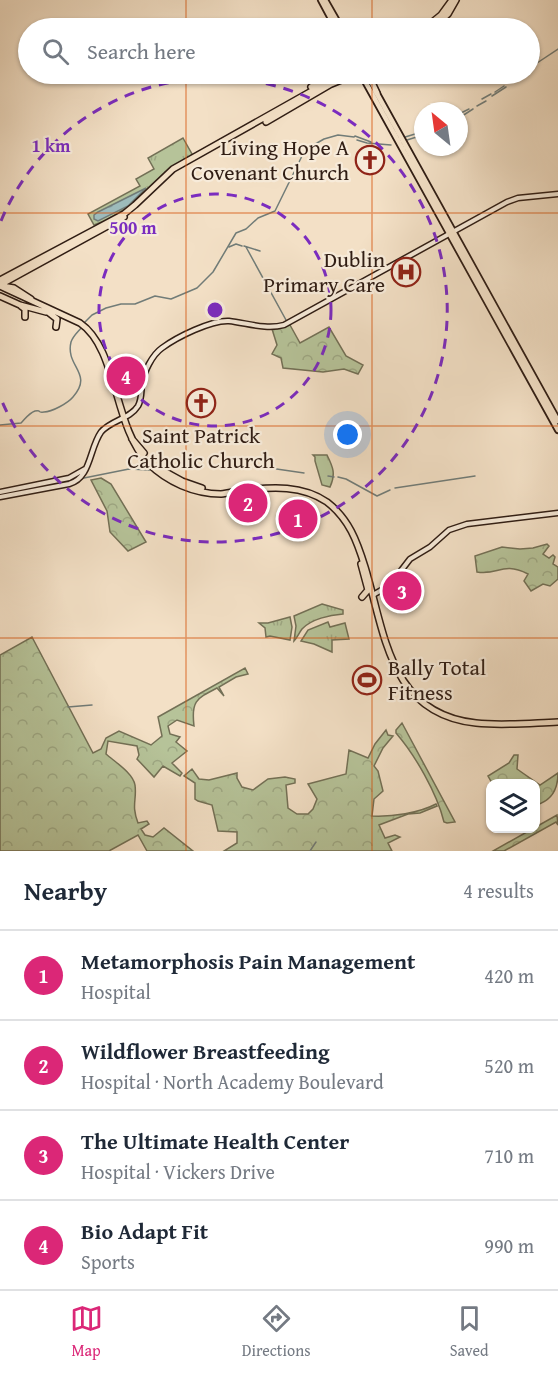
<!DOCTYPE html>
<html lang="en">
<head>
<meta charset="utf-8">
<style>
  :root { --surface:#fff; --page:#f2f2f3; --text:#1f2937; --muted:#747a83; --line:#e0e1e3; --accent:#db2777 }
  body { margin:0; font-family:"Gentium Book Plus",serif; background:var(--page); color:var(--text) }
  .controls { position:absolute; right:18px; bottom:18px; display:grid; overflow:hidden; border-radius:12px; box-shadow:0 2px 4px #0004 }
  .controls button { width:54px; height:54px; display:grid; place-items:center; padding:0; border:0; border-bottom:2px solid var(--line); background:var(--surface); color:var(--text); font:30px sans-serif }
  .compass { position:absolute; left:414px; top:102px; width:54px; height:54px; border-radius:50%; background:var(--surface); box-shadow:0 2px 4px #0004; rotate:331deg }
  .you { position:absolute; left:348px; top:435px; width:21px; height:21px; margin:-15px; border:4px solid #fff; border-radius:50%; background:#1a73e8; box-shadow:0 0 0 9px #1a73e833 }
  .badge { display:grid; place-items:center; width:39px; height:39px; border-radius:50%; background:var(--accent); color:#fff; font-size:20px; font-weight:700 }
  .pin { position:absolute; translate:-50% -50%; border:3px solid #fff; box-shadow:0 2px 6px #0006 }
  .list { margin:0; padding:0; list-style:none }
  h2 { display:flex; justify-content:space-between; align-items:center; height:78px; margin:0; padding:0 24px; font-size:26px }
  h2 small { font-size:20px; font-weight:400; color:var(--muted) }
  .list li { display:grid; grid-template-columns:39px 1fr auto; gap:18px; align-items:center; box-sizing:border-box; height:90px; padding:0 24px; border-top:2px solid var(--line) }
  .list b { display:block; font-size:22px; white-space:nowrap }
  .list p { margin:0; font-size:20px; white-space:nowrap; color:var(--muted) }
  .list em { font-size:20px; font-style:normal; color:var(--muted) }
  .icon { flex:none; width:33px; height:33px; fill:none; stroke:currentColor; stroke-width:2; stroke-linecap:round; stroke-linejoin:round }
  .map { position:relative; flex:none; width:558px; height:851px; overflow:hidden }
  .search { position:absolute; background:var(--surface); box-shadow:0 2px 4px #0004; left:18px; right:18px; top:18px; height:66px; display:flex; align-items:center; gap:15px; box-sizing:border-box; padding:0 21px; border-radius:33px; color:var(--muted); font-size:22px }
  .sheet { height:438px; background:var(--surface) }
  nav { display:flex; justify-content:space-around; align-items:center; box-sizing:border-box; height:84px; border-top:2px solid var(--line); background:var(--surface); font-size:16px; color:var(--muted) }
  nav a { display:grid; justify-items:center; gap:3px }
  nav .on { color:var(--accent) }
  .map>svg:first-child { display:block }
  .grass { fill:url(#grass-tufts); stroke:#737056; stroke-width:1.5 }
  .park { fill:url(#park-crowns); stroke:#737056; stroke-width:1.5 }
  .water { fill:url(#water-ripples); stroke:#717c78; stroke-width:1.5 }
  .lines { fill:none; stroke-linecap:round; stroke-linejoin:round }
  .stream { stroke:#717c78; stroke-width:1.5 }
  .secondary-casing { stroke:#301d14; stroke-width:7 }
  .primary-casing { stroke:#301d14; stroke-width:8 }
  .trunk-casing { stroke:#301d14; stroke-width:8 }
  .secondary { stroke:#f7ebda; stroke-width:4 }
  .primary { stroke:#f3e0c6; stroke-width:4.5 }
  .trunk { stroke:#f3e0c6; stroke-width:5 }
  .grid { fill:none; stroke:#d6530d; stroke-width:1.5; stroke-opacity:0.55 }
  .ring { fill:none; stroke:#7b2cbf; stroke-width:3; stroke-dasharray:10 8 }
  .labels { text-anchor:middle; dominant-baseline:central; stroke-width:4.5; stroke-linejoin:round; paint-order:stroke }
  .poi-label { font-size:22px; fill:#301d14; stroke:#f7ebda; text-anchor:end }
  .centre { fill:#7b2cbf; stroke:#f7ebda; stroke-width:3 }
  .ring-label { font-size:18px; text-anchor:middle; font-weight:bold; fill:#7b2cbf; stroke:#f7ebda; stroke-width:4.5; stroke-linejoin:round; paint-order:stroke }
</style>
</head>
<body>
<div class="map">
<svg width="558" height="851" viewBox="0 0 558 851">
  <defs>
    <pattern id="grass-tufts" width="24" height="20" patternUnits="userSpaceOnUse" patternTransform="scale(1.5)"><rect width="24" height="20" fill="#b6c399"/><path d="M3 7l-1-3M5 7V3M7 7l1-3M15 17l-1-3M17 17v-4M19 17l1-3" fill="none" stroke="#9da783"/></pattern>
    <pattern id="park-crowns" width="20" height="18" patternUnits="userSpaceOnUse" patternTransform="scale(1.5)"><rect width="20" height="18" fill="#b6c399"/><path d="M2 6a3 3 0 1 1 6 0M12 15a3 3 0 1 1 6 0" fill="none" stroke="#9da783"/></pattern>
    <pattern id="water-ripples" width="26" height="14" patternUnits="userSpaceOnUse" patternTransform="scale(1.5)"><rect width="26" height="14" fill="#9dbbbb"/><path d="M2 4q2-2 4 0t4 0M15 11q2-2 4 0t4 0" fill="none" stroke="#88a0a0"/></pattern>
  </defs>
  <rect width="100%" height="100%" fill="#f3e0c6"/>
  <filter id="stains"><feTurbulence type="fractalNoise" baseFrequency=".00333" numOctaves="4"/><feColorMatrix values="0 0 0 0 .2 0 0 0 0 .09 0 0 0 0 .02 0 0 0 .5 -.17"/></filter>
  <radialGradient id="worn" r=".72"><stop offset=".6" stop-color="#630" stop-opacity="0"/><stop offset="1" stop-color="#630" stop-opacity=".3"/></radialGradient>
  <!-- grass -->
  <path class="grass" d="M 183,138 L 192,154 L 190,157 C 153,177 136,210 94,225 L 88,214 L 140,186 L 136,179 L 154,169 L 148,158 Z
    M 313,455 L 327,455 C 333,467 336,474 330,487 L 322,485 L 315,461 L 315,457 Z
    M 322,604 L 343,610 L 343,614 C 330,615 311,619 302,629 C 299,633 297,638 294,641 L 296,626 L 294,616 Z
    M 290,617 L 292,627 L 290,640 L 270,636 L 266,637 L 265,628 L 259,623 L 268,623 Z
    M 328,622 L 330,627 L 345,623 L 349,639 L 332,640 L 332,652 L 314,644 L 301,641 L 308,630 Z"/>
  <!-- park -->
  <path class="park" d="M 290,325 L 300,343 L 329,327 L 346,356 L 363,365 L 358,374 L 344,369 L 323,372 L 283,368 L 281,358 L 272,354 L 277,345 L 272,329 Z
    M 101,478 L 111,484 L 146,542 L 128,551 L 110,532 L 107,511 L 91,480 Z
    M 547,544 L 549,546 L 543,554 L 549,558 L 553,555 L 555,557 L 553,564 L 558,567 L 558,579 L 550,586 L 543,584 L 531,591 L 524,581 L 528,574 C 502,561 498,576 477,572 L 475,556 L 502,547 L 520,549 L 533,548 Z
    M 32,637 L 93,753 L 101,749 L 106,738 L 119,731 L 151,745 L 162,736 L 158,717 L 245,668 L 248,674 L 236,677 L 219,687 L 224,696 L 217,688 C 196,699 191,701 194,726 L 177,720 L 168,726 L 170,734 L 180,737 L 176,742 L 187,751 L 172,763 L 182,773 L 180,776 L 163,766 L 154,777 L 137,759 L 139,755 L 137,746 L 108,741 L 106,754 C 115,762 133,773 135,785 C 137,800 131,805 138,823 L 147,821 L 149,824 L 141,829 L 145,835 L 153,837 L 164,828 L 193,851 L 147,851 L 138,835 L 109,851 L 0,851 L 0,655 Z
    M 402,723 L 455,822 L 447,823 L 444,822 C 437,793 415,755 396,733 L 396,730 Z
    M 386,730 L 388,735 L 393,736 L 383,748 L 374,766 L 378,771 L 383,791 L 374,799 L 372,816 C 392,817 419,813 436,804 L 437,806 L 420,813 L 408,814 L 379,825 L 385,838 L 395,835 L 400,837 L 388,843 L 392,851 L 224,851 L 237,843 L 237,832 L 218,831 L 212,805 L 198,801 L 195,799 L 195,783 L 184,776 L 192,769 L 199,779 L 209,780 L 237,773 L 237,778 L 242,787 L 253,790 L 268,779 L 285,777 L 295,779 L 295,783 L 286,785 L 288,808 L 297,814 L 308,814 L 313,809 L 317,799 L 308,784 L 346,774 L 349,750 L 368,758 L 375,744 Z
    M 514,755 L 518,755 L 517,769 L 540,785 L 558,773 C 558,789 551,801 536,805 L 536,784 L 492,783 L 488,776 L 509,763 Z
    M 557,815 L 558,825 L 556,822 L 504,851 L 493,851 Z"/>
  <!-- water -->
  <path class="water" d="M 146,188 L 128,206 L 98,221 L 94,219 L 94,215 L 98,212 Z"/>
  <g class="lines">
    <!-- stream -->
    <path class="stream" d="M 530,62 L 539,57
      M 534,65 L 558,49
      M 495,92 L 504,86
      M 492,96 L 506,87
      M 482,99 L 491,94
      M 477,106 L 486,101
      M 459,114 L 469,109
      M 459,118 L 473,109
      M 354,137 L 355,136 L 371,142
      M 402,138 L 415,134
      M 357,140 L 367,143 L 391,145
      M 407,140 L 423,135
      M 244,246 L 260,251
      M 229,247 L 236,244 L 242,246
      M 246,247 L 286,320
      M 84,323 L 92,315 L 106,308 L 121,304 L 135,304 L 155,296 L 171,299 L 197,288 L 213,272 L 236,233 L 246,229 L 258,218 L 275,211 L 302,156 L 310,147 L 324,139 L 338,135 L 354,137
      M 0,425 L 21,423 C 25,419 29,413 35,411 C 43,410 36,413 44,412 C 52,412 68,403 73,397 C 94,373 65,367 71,342 C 73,336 78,332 82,327
      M 256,466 L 304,473
      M 328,476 L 334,477
      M 338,477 L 346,479 L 377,496 L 390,490
      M 84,478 L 129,469 L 150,470
      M 395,488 L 475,476
      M 19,491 L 73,480
      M 0,495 L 16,491
      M 68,707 L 92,705
      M 310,851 L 316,842"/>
    <!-- secondary casing -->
    <g class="secondary-casing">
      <path id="secondary" d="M 0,492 L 69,478 L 85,469
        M 0,497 L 69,484 C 91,478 89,449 101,432 C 111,420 130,419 138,406 C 142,399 141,391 142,383 C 144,372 152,355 162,348 C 177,337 211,320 229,321 C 247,323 266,330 284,325 L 507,202 L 518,198 L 558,194
        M 373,595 L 390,585 L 410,559 L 430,547 L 449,530 L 467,524 L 558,513"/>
    </g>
    <!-- primary casing -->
    <g class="primary-casing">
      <path id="primary" d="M 321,0 L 336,28
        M 325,0 L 341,28
        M 361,74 L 558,430
        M 375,90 L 558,421"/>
    </g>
    <!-- trunk casing -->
    <g class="trunk-casing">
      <path id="trunk" d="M 425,28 L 441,15 L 452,0
        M 433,28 L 448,14 L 456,0
        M 360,74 L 361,74
        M 368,74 L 377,93
        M 329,85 L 356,74
        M 311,87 L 332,74
        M 266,122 L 331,84
        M 0,280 L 124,214 L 135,205 L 173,169 L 342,74
        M 0,285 L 124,217
        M 0,286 L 80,323 C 118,349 113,426 148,463 C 167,482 194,494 221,494 C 229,493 236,491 244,490 C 273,487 302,485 327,502 C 349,519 357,541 365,567 C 385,633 389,714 476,723 C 503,726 531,723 558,722
        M 2,286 L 14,288 L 31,299
        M 0,296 L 20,305 L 46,312
        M 21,306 L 25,309 L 25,317
        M 48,312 L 57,319 L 56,327
        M 132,439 L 144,453
        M 162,470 L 182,481 L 202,488
        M 361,564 L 368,590 L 362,597"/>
    </g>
    <!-- secondary -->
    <use href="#secondary" class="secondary"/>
    <!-- primary -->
    <use href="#primary" class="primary"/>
    <!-- trunk -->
    <use href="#trunk" class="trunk"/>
  </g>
  <!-- grid -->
  <path class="grid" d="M 186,0 L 186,28M 372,0 L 372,28M 186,74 L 186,851M 372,74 L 372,851M 0,213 L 558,213M 0,426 L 558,426M 0,638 L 558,638"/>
  <!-- distance rings -->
  <g class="ring">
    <circle cx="215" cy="310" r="116"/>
    <path d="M1 221A232 232 0 1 1 1 399"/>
  </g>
  <!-- icons -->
  <defs>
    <g id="church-ring" transform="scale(1.5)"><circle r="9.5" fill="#f7ebda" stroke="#8f2418" stroke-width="1.5"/><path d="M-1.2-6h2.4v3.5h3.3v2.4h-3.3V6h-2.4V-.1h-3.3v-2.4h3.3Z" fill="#8f2418"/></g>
    <g id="hospital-ring" transform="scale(1.5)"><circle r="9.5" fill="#f7ebda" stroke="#8f2418" stroke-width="1.5"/><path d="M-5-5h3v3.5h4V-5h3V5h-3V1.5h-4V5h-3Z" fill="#8f2418"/></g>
    <g id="stadium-ring" transform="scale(1.5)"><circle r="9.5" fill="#f7ebda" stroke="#8f2418" stroke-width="1.5"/><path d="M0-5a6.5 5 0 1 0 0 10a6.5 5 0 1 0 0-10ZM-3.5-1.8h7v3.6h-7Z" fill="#8f2418"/></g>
  </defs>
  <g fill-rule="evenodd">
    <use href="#church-ring" x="370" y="160"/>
    <use href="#hospital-ring" x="406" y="272"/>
    <use href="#church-ring" x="201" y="403"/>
    <use href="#stadium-ring" x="367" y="680"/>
  </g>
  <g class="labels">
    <!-- poi labels -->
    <g class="poi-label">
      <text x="349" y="147">Living Hope A<tspan x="349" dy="25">Covenant Church</tspan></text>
      <text x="385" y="259">Dublin<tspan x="385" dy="25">Primary Care</tspan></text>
      <text x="201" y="435" text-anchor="middle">Saint Patrick<tspan x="201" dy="25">Catholic Church</tspan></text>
      <text x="388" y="667" text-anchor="start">Bally Total<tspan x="388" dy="25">Fitness</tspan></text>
    </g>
  </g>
  <circle cx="215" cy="310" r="9" class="centre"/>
  <g class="ring-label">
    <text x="51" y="152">1 km</text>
    <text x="133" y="234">500 m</text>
  </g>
  <rect width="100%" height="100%" filter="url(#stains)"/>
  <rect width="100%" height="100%" fill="url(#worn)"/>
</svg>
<div class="controls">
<button><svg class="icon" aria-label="layers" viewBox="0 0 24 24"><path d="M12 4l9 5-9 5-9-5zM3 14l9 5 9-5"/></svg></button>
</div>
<svg class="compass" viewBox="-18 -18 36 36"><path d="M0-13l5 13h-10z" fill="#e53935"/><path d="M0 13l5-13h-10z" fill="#747a83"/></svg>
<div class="you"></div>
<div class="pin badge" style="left:298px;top:519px">1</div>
<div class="pin badge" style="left:248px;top:503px">2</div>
<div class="pin badge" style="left:402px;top:591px">3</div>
<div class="pin badge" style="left:126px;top:376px">4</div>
<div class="search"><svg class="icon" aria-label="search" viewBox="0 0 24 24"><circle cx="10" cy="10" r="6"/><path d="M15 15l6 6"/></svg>Search here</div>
</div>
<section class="sheet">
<h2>Nearby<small>4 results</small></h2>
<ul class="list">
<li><span class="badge">1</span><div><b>Metamorphosis Pain Management</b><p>Hospital</p></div><em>420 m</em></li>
<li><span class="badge">2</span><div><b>Wildflower Breastfeeding</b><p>Hospital · North Academy Boulevard</p></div><em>520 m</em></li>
<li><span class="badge">3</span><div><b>The Ultimate Health Center</b><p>Hospital · Vickers Drive</p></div><em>710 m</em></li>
<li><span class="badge">4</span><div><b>Bio Adapt Fit</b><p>Sports</p></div><em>990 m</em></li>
</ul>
</section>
<nav>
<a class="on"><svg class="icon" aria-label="map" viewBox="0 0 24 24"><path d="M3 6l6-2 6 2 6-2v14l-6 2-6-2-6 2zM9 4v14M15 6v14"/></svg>Map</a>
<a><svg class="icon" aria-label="directions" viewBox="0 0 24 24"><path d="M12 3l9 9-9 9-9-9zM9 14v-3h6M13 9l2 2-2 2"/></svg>Directions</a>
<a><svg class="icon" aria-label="saved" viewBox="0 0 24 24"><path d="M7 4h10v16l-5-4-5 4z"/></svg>Saved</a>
</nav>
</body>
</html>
